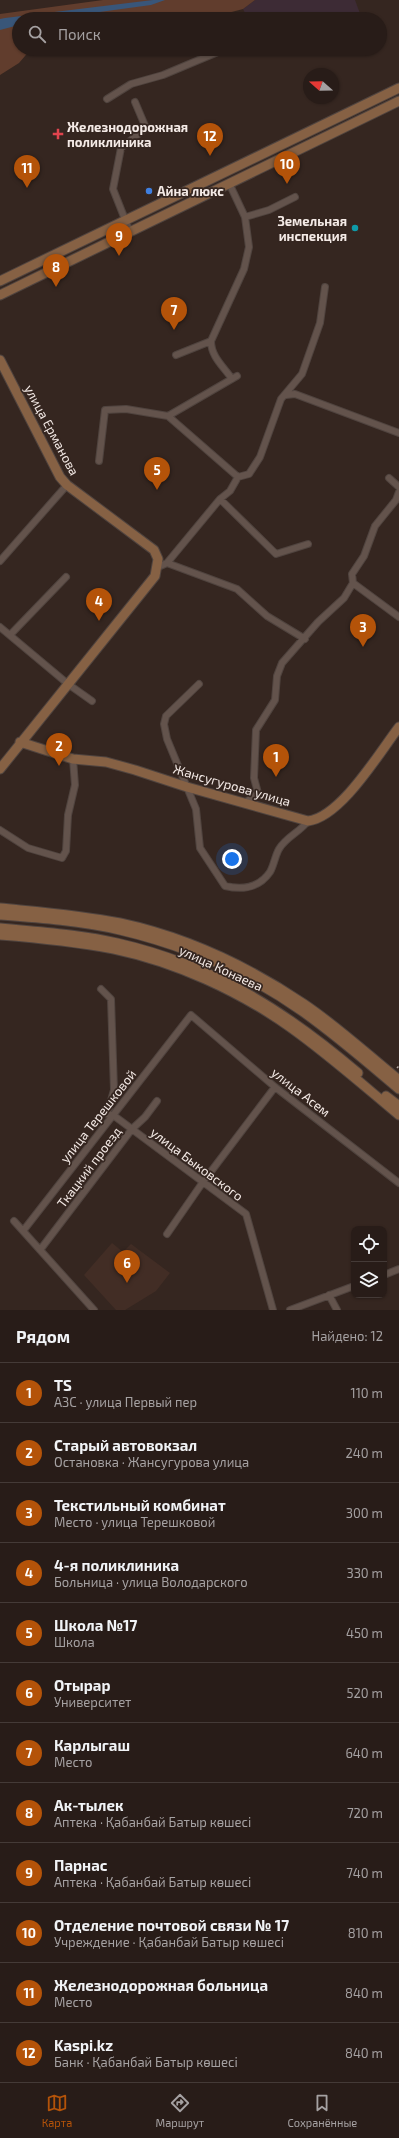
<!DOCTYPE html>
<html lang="ru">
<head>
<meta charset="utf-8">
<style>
  :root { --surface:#281c18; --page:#342925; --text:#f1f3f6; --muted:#a5a1a2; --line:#443a37; --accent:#b45309 }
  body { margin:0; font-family:"Exo 2",sans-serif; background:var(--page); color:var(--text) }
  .controls { position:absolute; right:12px; bottom:12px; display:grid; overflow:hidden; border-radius:8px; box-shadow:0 1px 3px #0004 }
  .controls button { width:36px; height:36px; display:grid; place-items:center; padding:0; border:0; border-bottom:1px solid var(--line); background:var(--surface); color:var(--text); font:20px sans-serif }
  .compass { position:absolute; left:303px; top:68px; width:36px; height:36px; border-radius:50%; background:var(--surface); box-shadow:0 1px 3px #0004; rotate:290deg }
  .you { position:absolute; left:232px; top:859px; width:14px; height:14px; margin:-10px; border:3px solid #fff; border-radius:50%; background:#1a73e8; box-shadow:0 0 0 6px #1a73e833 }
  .badge { display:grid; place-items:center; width:26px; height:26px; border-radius:50%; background:var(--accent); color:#fff; font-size:13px; font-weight:700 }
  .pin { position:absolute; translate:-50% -33px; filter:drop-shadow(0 1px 2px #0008) }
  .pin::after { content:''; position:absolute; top:21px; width:14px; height:12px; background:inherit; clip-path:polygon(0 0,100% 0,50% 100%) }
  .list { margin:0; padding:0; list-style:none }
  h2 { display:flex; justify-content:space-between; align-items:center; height:52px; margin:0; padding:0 16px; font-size:17px }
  h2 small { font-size:13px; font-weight:400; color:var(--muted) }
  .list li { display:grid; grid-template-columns:26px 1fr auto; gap:12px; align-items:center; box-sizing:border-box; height:60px; padding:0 16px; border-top:1px solid var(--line) }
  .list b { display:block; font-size:15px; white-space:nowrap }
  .list p { margin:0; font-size:13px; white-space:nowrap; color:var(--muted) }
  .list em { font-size:13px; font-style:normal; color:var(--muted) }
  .icon { flex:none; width:22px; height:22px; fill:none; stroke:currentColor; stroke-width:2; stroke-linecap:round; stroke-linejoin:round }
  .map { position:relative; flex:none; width:399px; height:1310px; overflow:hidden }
  .search { position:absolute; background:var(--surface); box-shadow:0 1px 3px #0004; left:12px; right:12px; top:12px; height:44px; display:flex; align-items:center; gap:10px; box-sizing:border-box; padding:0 14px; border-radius:22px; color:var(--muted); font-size:15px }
  .sheet { height:772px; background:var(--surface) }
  nav { display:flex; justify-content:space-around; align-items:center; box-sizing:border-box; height:56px; border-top:1px solid var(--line); background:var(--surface); font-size:11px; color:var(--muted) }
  nav a { display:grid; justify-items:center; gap:2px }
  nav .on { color:var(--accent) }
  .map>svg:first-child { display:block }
  .built { fill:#422d25 }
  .industrial { fill:#3d2b35 }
  .green { fill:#613d2d }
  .water { fill:#395679 }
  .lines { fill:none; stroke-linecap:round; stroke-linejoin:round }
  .street-casing { stroke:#50443f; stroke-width:8 }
  .secondary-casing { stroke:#50443f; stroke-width:11 }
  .street { stroke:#63534c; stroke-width:6 }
  .secondary { stroke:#866144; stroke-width:9 }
  .rail { stroke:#b5a9a5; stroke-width:1.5; stroke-dasharray:2 4; stroke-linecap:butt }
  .health-dot { fill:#e0444e; stroke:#352620; stroke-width:1.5 }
  .shop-dot { fill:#3f7fe0; stroke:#352620; stroke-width:1.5 }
  .culture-dot { fill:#0f9aa8; stroke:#352620; stroke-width:1.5 }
  .labels { text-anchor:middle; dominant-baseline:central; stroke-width:3.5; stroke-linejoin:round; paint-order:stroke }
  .poi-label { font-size:13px; font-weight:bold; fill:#f4eae6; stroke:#352620; text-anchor:start }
  .street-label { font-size:13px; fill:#f4eae6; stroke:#352620 }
</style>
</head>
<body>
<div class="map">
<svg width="399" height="1310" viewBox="0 0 399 1310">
  <rect width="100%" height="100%" fill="#352620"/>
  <!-- built -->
  <path class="built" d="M 112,1243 L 123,1252 L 131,1244 L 170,1273 L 156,1291 L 125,1310 L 116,1310 L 84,1275 Z"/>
  <!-- industrial -->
  <path class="industrial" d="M 255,0 L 355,0 L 362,19 L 248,19 L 243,9 Z"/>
  <!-- green -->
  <path class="green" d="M 103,0 L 255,0 L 243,9 L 205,19 L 19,19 L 19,49 L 31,49 L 19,63 L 0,75 L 0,14 Z"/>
  <!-- water -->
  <path class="water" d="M 153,0 L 165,0 L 151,5 L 48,19 L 19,19 L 19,25 L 0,30 L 0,19 L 5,18 Z"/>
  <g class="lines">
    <!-- street casing -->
    <g class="street-casing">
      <path id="street" d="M 107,99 L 131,84 L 163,75 L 225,49
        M 229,183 L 245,217 L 269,210 L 295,197
        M 130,232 L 113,189 L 121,148 L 146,128 L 135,102
        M 211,341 C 211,357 224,367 232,379
        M 176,355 L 211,341 L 244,269 L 249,247 L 245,217
        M 286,395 L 295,394 L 399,433
        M 168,416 L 237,376
        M 99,461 L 105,410 L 126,409 L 168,416 L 238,477
        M 389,478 L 399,487
        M 220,499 L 276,554 L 308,544
        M 0,561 L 67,485
        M 167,563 L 237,589 L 267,616 L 305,639
        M 158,567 L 167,563 L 220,499 L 230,491 L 238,477 L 249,474 L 260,457 L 281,399 L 302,374 L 320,323 L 325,287
        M 353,583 L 352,574 L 364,556 L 375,526 L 396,500 L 399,492
        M 353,583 L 399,617
        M 0,627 L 68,684 L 92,701
        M 10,635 L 66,577
        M 199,684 L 166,716 L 164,724 L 167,739 L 196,809 L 200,848 L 225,886 C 242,890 259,888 270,872 C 274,865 275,856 279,849 C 286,837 300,832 308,821
        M 245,803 L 258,793 L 254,778 L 256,730 L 275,700 L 277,676 L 282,663 L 318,622 L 344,598 L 353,583
        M 0,830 L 28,848 L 62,858 L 66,851 L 68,815 L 75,785 L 73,759
        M 101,989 L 111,999 L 114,1090 L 107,1114 L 113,1115 L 246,1214 L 273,1310
        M 14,1221 L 94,1310
        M 23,1231 L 191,1015 L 275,1087 L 399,1183
        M 167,1234 L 203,1182 L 275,1087
        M 40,1250 L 132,1129 L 145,1117 L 157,1101
        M 384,1275 L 399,1269
        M 329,1295 L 337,1310
        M 290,1310 L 354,1286"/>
    </g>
    <!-- secondary casing -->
    <g class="secondary-casing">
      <path id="secondary" d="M 0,281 L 399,88
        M 0,295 L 399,101
        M 0,360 L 60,477 L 67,485 L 154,550 L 158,559 L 155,576 L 0,769
        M 20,742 L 73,759 L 106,762 L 135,770 L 187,787 L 308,821 C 341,817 379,753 399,727
        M 0,908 C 40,912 80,915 120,923 C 185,937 249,967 304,1004 C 338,1027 368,1055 399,1080
        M 0,915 C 40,918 81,921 120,930 C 184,945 248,973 302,1011 C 336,1035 367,1062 399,1089
        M 0,928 C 39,932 79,934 117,943 C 213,965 284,1010 358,1073
        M 0,935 C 38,938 76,942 114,949 C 176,962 239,991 290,1027 C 328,1054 363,1085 399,1115
        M 386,1096 L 399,1106"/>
    </g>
    <!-- street -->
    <use href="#street" class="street"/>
    <!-- secondary -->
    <use href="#secondary" class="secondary"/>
    <!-- rail -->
    <path class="rail" d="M 397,1068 L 399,1066"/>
  </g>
  <!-- markers -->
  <path class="health-dot" d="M56 128h4v4h4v4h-4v4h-4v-4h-4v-4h4z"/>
  <circle class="shop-dot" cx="149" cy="191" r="4"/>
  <circle class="culture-dot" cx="355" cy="228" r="4"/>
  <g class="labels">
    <!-- poi labels -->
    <g class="poi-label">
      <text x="67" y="127">Железнодорожная<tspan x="67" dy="15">поликлиника</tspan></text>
      <text x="157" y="191">Айна люкс</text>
      <text x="347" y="221" text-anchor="end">Земельная<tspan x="347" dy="15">инспекция</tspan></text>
    </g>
    <!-- street labels -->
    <g class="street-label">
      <text transform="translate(52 430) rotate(62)">улица Ерманова</text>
      <text transform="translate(232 785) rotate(16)">Жансугурова улица</text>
      <text transform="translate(221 968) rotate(25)">улица Конаева</text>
      <text transform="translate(301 1092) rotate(38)">улица Асем</text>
      <text transform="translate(98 1116) rotate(-52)">улица Терешковой</text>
      <text transform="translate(197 1164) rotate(37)">улица Быковского</text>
      <text transform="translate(89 1167) rotate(-53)">Ткацкий проезд</text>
    </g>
  </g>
</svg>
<div class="controls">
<button><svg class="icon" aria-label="locate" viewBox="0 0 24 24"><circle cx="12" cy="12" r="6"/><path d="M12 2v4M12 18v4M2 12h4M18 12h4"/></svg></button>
<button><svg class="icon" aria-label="layers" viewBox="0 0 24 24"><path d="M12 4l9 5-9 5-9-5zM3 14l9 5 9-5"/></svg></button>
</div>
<svg class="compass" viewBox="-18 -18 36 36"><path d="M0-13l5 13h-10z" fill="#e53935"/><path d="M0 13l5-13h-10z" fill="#a5a1a2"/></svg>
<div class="you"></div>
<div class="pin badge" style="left:276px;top:777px">1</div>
<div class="pin badge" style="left:59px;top:766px">2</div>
<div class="pin badge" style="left:363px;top:647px">3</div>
<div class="pin badge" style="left:99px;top:621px">4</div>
<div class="pin badge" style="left:157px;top:490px">5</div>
<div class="pin badge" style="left:127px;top:1283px">6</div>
<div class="pin badge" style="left:174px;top:330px">7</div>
<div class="pin badge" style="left:56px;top:287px">8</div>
<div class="pin badge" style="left:119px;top:256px">9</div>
<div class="pin badge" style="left:287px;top:184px">10</div>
<div class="pin badge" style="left:27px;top:188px">11</div>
<div class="pin badge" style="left:210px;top:156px">12</div>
<div class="search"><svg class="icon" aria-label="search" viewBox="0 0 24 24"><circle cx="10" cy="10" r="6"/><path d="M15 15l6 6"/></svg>Поиск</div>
</div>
<section class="sheet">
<h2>Рядом<small>Найдено: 12</small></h2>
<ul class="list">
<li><span class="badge">1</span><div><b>TS</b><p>АЗС · улица Первый пер</p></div><em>110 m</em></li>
<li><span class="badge">2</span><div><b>Старый автовокзал</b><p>Остановка · Жансугурова улица</p></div><em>240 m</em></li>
<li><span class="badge">3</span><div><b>Текстильный комбинат</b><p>Место · улица Терешковой</p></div><em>300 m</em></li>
<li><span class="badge">4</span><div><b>4-я поликлиника</b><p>Больница · улица Володарского</p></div><em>330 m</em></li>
<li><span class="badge">5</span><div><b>Школа №17</b><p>Школа</p></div><em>450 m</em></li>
<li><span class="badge">6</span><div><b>Отырар</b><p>Университет</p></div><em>520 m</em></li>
<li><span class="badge">7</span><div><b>Карлыгаш</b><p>Место</p></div><em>640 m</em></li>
<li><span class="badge">8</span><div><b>Ак-тылек</b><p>Аптека · Қабанбай Батыр көшесі</p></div><em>720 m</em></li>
<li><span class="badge">9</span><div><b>Парнас</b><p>Аптека · Қабанбай Батыр көшесі</p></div><em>740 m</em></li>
<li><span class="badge">10</span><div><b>Отделение почтовой связи № 17</b><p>Учреждение · Қабанбай Батыр көшесі</p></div><em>810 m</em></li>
<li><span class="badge">11</span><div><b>Железнодорожная больница</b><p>Место</p></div><em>840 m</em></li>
<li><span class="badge">12</span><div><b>Kaspi.kz</b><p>Банк · Қабанбай Батыр көшесі</p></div><em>840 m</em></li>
</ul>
</section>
<nav>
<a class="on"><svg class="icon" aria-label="map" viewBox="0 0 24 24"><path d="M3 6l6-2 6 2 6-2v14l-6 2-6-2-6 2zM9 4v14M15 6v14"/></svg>Карта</a>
<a><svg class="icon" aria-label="directions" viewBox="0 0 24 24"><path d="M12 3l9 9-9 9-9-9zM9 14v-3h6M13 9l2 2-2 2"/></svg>Маршрут</a>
<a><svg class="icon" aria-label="saved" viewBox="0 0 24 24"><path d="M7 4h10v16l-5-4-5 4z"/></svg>Сохранённые</a>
</nav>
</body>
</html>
